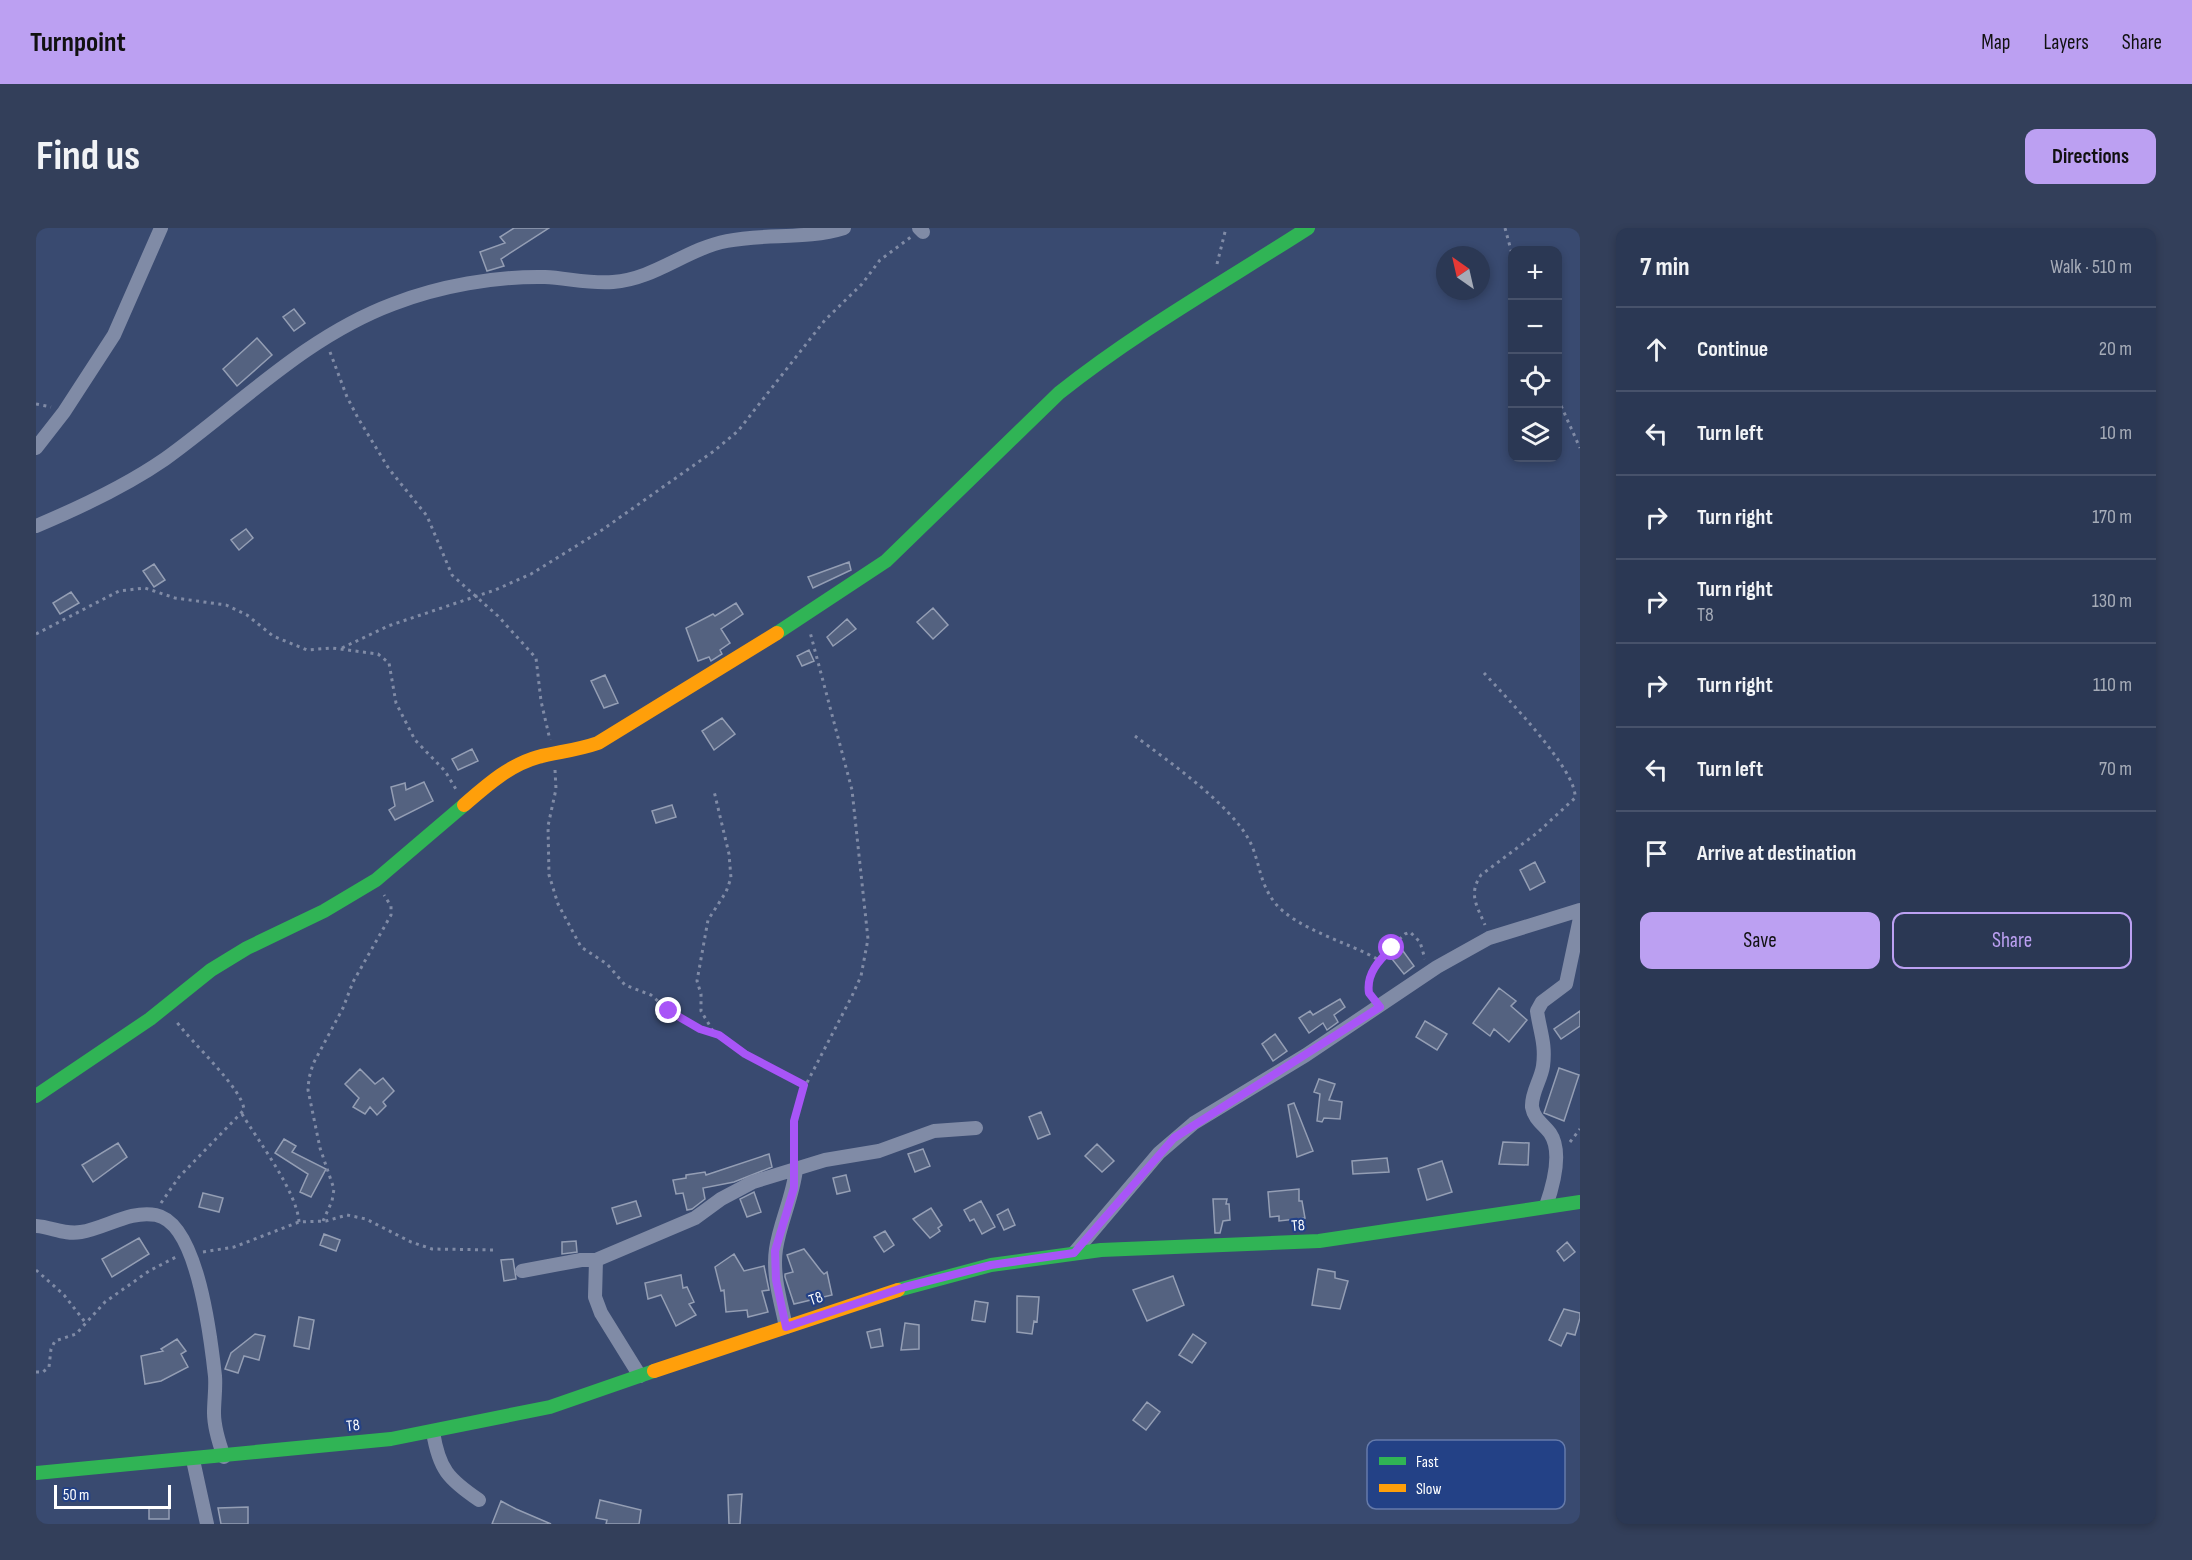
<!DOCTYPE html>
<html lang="en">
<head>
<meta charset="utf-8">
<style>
  :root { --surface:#2b3854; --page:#333f5a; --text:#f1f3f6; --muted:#a6acb8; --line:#47526b; --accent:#bca0f2 }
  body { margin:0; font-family:"Sofia Sans Condensed",sans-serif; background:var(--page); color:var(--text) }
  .controls { position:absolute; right:18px; top:18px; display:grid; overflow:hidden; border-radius:12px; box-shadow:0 3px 9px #0003 }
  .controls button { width:54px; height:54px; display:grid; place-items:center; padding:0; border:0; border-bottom:2px solid var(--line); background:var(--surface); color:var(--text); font:30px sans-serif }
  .compass { position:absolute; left:1400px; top:18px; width:54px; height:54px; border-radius:50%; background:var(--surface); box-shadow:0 3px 9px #0003; rotate:326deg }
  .scale { position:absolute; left:18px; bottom:15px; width:117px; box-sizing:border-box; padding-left:6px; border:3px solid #fff; border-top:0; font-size:16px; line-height:21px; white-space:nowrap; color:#fff; -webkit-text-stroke:4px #234186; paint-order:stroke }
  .stop { position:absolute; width:18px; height:18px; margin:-14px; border:4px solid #a855f7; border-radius:50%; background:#fff }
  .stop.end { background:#a855f7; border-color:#fff; box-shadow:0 2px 6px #0008 }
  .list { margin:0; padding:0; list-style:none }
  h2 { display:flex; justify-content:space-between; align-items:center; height:78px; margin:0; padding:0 24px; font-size:26px }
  h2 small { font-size:20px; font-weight:400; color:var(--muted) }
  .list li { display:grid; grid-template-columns:39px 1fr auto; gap:18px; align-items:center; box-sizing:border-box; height:84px; padding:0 24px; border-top:2px solid var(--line) }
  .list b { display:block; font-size:22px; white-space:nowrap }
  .list p { margin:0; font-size:20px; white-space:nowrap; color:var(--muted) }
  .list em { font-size:20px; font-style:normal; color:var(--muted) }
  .actions { display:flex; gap:12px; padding:18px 24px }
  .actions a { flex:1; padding:14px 0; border:2px solid var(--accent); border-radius:12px; text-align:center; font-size:21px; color:var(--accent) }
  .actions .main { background:var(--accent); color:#111 }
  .icon { flex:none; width:33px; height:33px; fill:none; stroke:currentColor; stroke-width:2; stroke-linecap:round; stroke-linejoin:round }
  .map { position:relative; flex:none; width:1544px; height:1296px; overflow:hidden; border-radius:12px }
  header { display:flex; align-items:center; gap:36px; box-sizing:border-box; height:84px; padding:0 30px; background:var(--accent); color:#111 }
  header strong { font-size:28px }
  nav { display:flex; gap:33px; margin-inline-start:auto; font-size:21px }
  .intro { display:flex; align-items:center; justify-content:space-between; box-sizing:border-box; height:144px; padding:0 36px }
  h1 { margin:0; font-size:42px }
  .button { padding:15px 27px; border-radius:12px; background:var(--accent); color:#111; font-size:21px; font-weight:700 }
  main { display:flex; gap:36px; padding:0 36px }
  aside { flex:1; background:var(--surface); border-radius:12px; box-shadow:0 3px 9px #0003 }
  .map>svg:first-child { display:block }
  .building { fill:#546280; stroke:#949eb4; stroke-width:1.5 }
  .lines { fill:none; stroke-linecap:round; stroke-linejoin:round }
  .path { stroke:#808ba6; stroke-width:3; stroke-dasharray:3 4.5; stroke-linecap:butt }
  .street { stroke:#808ba6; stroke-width:14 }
  .fast { stroke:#30b455; stroke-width:14 }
  .slow { stroke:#ff9f0a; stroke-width:14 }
  .route { stroke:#a855f7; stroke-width:8 }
  .labels { text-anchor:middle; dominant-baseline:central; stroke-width:4.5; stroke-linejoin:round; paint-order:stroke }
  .street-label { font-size:16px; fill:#fff; stroke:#234186 }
  .key { fill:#234186; stroke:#657aaa; stroke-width:1.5 }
  .key-label { font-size:16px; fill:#fff }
</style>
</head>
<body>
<header>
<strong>Turnpoint</strong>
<nav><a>Map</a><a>Layers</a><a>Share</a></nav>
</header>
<div class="intro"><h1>Find us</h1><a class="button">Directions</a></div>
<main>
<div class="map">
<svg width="1544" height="1296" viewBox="0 0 1544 1296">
  <rect width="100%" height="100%" fill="#394a70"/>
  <!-- building -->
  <path class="building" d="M 478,0 L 513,0 L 465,31 L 468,38 L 451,43 L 444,24 L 469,15 L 464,9 Z
    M 258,81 L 269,95 L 258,103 L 247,89 Z
    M 221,110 L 236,127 L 201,158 L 187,141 Z
    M 210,301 L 217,310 L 203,322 L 195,312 Z
    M 813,334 L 815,342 L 777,360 L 772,349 Z
    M 118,336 L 129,352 L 118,359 L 107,343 Z
    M 35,364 L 43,375 L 24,386 L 17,375 Z
    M 700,375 L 707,386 L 685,401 L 694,415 L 684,422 L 686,426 L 675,433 L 673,429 L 662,433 L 650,400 L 677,386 L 679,388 Z
    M 897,380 L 912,397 L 897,411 L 881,394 Z
    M 811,391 L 820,401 L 797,418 L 791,409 Z
    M 773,422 L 778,433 L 766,438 L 761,428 Z
    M 569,447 L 582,475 L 568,480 L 555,453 Z
    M 686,490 L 699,506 L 678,522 L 666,503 Z
    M 436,521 L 442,533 L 422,542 L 416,531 Z
    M 388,554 L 397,573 L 359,592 L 353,582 L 359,578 L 355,559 L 369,555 L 370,562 Z
    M 636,577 L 640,589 L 620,595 L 616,583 Z
    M 1499,634 L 1509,654 L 1494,662 L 1484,642 Z
    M 1367,723 L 1378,738 L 1368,746 L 1356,731 Z
    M 1463,760 L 1480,773 L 1475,778 L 1491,792 L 1473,814 L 1458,801 L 1454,808 L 1437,795 Z
    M 1304,771 L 1309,779 L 1298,787 L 1302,794 L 1291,802 L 1287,795 L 1273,805 L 1263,790 L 1274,783 L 1277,787 Z
    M 1544,783 L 1544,798 L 1525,811 L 1518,801 Z
    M 1389,793 L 1411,806 L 1401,822 L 1380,809 Z
    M 1239,806 L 1251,823 L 1237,833 L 1226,816 Z
    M 1523,840 L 1543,847 L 1528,893 L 1508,885 Z
    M 324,841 L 339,856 L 347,850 L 358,863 L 347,874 L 350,878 L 341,887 L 334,879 L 329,886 L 317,879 L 323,870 L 309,856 Z
    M 1283,851 L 1299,856 L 1293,872 L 1306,874 L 1304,891 L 1288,890 L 1286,894 L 1281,893 L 1284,866 L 1278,864 Z
    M 1258,875 L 1277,923 L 1261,929 L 1252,877 Z
    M 1005,884 L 1014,906 L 1002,911 L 993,889 Z
    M 248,911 L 260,918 L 256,924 L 290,941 L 275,969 L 264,964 L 272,946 L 239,925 Z
    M 1467,914 L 1493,915 L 1492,937 L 1463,936 Z
    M 82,915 L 91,929 L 57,954 L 46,937 Z
    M 1061,916 L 1078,933 L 1066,944 L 1049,928 Z
    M 887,921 L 894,938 L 879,944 L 872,926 Z
    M 733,926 L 736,939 L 698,954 L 667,960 L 669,971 L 656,981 L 651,982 L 647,965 L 640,966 L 637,952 L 650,950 L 650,947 L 669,944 L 670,947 Z
    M 1351,930 L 1353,944 L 1317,946 L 1316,933 Z
    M 1406,933 L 1416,964 L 1391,972 L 1382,941 Z
    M 810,947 L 814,963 L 801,966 L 797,950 Z
    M 1263,961 L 1263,973 L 1266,973 L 1269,990 L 1243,993 L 1243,988 L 1234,989 L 1232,964 Z
    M 718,964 L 725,984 L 711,989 L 704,971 Z
    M 167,965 L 187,970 L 183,984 L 163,979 Z
    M 1177,971 L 1191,971 L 1190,976 L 1193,976 L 1194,992 L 1187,993 L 1184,1005 L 1179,1005 Z
    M 600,973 L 605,988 L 581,996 L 576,980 Z
    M 945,973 L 959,999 L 946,1006 L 938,991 L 934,993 L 928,982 Z
    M 895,980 L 906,997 L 902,1000 L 904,1003 L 894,1010 L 877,991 Z
    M 972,981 L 979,997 L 968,1002 L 961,987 Z
    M 849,1003 L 858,1017 L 848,1024 L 838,1009 Z
    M 288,1006 L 304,1012 L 300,1023 L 284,1017 Z
    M 103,1010 L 113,1026 L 76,1049 L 66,1031 Z
    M 540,1013 L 541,1024 L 526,1026 L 526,1014 Z
    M 1531,1014 L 1539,1024 L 1528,1033 L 1521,1023 Z
    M 768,1021 L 785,1043 L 788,1046 L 791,1044 L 796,1067 L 758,1076 L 749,1049 L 749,1046 L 757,1044 L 751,1027 Z
    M 698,1026 L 708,1043 L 728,1038 L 733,1062 L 726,1063 L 732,1084 L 712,1089 L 711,1082 L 690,1084 L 688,1062 L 685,1063 L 679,1039 Z
    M 477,1031 L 480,1051 L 468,1053 L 465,1032 Z
    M 1282,1041 L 1299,1044 L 1299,1050 L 1312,1053 L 1304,1081 L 1276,1077 Z
    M 645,1047 L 647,1060 L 651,1059 L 658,1074 L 653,1076 L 660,1087 L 640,1098 L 625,1067 L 612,1071 L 609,1055 Z
    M 1137,1048 L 1148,1077 L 1111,1093 L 1097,1062 Z
    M 981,1068 L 1003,1069 L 1001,1094 L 998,1093 L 996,1106 L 981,1104 Z
    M 939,1073 L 952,1075 L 949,1094 L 936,1092 Z
    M 1528,1081 L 1544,1085 L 1544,1090 L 1539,1107 L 1531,1105 L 1525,1118 L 1513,1112 Z
    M 263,1089 L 278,1092 L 273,1121 L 258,1118 Z
    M 869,1095 L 883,1097 L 883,1121 L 865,1122 Z
    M 844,1101 L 847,1118 L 835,1120 L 831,1104 Z
    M 219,1106 L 229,1108 L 223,1132 L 208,1128 L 202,1145 L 189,1141 L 195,1125 Z
    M 1157,1106 L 1170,1115 L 1156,1135 L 1143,1127 Z
    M 141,1111 L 150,1123 L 145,1126 L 152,1139 L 125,1153 L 109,1156 L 105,1128 L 127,1123 L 125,1121 Z
    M 1111,1174 L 1124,1184 L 1110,1202 L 1097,1192 Z
    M 706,1266 L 704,1296 L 693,1296 L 692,1267 Z
    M 564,1272 L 605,1282 L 603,1296 L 570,1296 L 571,1292 L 560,1290 Z
    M 465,1273 L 480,1281 L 515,1296 L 456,1296 Z
    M 113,1279 L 133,1279 L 133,1291 L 113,1291 Z
    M 212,1279 L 212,1296 L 185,1296 L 182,1280 Z"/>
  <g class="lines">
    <!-- path -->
    <path class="path" d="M 1469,0 L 1476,26
      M 1181,36 L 1190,0
      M 294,124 L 311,169 L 322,190 L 353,241 L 391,288 L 416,347 L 462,388 L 500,430 L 505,473 L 514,512
      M 1522,171 L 1544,220
      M 0,176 L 15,179
      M 0,406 L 83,363 L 109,360 L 139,370 L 190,377 L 211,387 L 237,408 L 271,422 L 296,420 L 342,426 L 353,435 L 360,475 L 379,512 L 409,543 L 421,563
      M 306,420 L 352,398 L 459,362 L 495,346 L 566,302 L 678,223 L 702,203 L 789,92 L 826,56 L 844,32 L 875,9
      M 1448,445 C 1468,467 1542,543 1539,570 L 1501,605 L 1445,647 C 1432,666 1441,678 1449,697
      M 1099,508 C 1132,533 1194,576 1213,612 C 1224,632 1222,653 1239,675 C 1260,701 1314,715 1343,732
      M 519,542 L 520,561 L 512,598 L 513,647 L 522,676 L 545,719 L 571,736 L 589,757 L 615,767 L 633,783 L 664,801 L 683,808 L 709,826 L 768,857
      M 1335,768 C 1324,745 1354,720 1369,706 L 1374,704 L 1384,714 L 1389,731
      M 677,803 L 665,783 L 665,766 L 661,753 L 672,692 L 690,664 L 695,650 L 693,626 L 678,563
      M 206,886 C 223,914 261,964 263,994
      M 1534,914 L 1544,901
      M 758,927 L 758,893 L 763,870 L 816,768 L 825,748 L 832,711 L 816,562 L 774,404
      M 125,975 L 143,949 L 208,882 C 207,861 155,814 140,793
      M 287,993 L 296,973 L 298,961 L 284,920 L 272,862 L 273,850 L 277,836 L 307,780 L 317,754 L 355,687 L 355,678 L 348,667
      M 167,1024 L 198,1019 L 263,994 L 290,993 L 311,987 L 330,991 L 375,1014 L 396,1021 L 459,1022
      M 0,1042 L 28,1067 L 49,1094
      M 0,1144 L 7,1144 L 13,1139 L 15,1121 L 19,1113 L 40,1106 L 69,1074 L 113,1043 L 140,1029"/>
    <!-- street -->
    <path class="street" d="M 883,0 L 887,4
      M 0,220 L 28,184 L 78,107 L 125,0
      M 0,298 C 43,280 90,258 129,231 C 204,177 269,109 357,76 C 403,58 460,48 509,49 C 531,50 554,56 577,54 C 619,51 650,21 691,13 C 730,5 770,12 808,0
      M 1510,978 C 1517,958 1527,924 1514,905 C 1507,896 1498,891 1496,879 C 1495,865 1505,852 1507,838 C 1510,816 1504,804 1501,783 L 1506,774 L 1530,756 L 1544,690
      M 0,998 C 16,999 28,1007 45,1004 C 70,1000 94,982 120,987 C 162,995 175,1112 179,1148 C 180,1160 178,1172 178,1185 C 178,1200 183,1215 188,1229
      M 1038,1025 L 1123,925 L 1158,895 L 1270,827 L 1401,739 L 1453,710 L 1544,682
      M 560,1032 L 559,1069 L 565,1085 L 604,1148
      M 486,1043 L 545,1032 L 560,1032 L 659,990 L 685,971 L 717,954 L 789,932 L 843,923 L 898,903 L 940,900
      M 750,1099 C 745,1074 736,1047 740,1021 C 744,994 757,969 760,941
      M 397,1204 C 403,1241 412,1251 443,1272
      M 157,1232 L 171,1296"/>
    <!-- fast -->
    <path class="fast" d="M 741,405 L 850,333 L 1023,165 C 1101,103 1188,54 1272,0
      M 0,868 L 114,791 L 175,742 L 211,720 L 288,683 L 340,652 L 428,577
      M 862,1062 L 955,1037 L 1065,1022 L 1283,1013 L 1544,974
      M 0,1245 L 355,1211 L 514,1179 L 618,1143"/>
    <!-- slow -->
    <path class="slow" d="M 428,577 C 450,558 473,537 502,529 C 522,524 542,522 562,515 L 741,405
      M 618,1143 L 862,1062"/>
  </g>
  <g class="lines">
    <!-- route -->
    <path class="route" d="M 633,783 L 664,801 L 683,807 L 709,826 L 768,857 L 758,893 L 758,960 L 739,1023 L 740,1052 L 750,1099 L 869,1059 L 955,1037 L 1038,1025 L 1138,910 L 1344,779 L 1333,765 C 1330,746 1343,732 1356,720"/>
  </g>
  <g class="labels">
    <!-- street labels -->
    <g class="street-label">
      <text transform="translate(1262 998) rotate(-5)">T8</text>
      <text transform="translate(780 1071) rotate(-19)">T8</text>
      <text transform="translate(317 1198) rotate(-6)">T8</text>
    </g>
  </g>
  <!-- legend -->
  <rect x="1331" y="1212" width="198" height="69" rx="9" class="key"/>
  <rect x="1343" y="1229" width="27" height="8" fill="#30b455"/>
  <rect x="1343" y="1256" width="27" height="8" fill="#ff9f0a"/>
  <g class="key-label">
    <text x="1380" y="1239">Fast</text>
    <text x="1380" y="1266">Slow</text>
  </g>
</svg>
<div class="controls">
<button>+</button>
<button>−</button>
<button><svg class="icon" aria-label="locate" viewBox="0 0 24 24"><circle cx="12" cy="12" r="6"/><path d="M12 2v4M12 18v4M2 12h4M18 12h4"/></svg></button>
<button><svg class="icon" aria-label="layers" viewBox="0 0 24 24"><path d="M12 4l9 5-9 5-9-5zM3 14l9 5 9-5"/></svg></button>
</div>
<svg class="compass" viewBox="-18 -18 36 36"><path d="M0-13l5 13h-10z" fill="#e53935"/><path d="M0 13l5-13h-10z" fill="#a6acb8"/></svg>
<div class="scale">50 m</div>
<div class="stop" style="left:1356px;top:720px"></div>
<div class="stop end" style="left:633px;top:783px"></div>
</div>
<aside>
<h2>7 min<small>Walk · 510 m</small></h2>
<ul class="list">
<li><svg class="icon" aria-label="ahead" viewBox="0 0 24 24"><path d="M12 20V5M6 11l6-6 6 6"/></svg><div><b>Continue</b></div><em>20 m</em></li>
<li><svg class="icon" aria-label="left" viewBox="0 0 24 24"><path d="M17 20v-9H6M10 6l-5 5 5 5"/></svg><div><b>Turn left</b></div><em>10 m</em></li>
<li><svg class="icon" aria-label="right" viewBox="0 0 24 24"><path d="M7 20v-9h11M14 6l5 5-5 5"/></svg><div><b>Turn right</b></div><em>170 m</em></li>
<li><svg class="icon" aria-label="right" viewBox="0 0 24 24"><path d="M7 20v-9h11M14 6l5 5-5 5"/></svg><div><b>Turn right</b><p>T8</p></div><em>130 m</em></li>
<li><svg class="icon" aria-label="right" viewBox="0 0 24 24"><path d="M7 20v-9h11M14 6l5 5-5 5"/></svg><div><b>Turn right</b></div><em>110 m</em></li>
<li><svg class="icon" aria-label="left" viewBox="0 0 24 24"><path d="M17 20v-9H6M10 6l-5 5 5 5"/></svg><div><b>Turn left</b></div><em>70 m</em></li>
<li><svg class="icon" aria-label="arrive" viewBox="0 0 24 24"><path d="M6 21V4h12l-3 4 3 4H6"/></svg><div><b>Arrive at destination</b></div></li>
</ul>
<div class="actions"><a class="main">Save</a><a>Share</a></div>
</aside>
</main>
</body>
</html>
